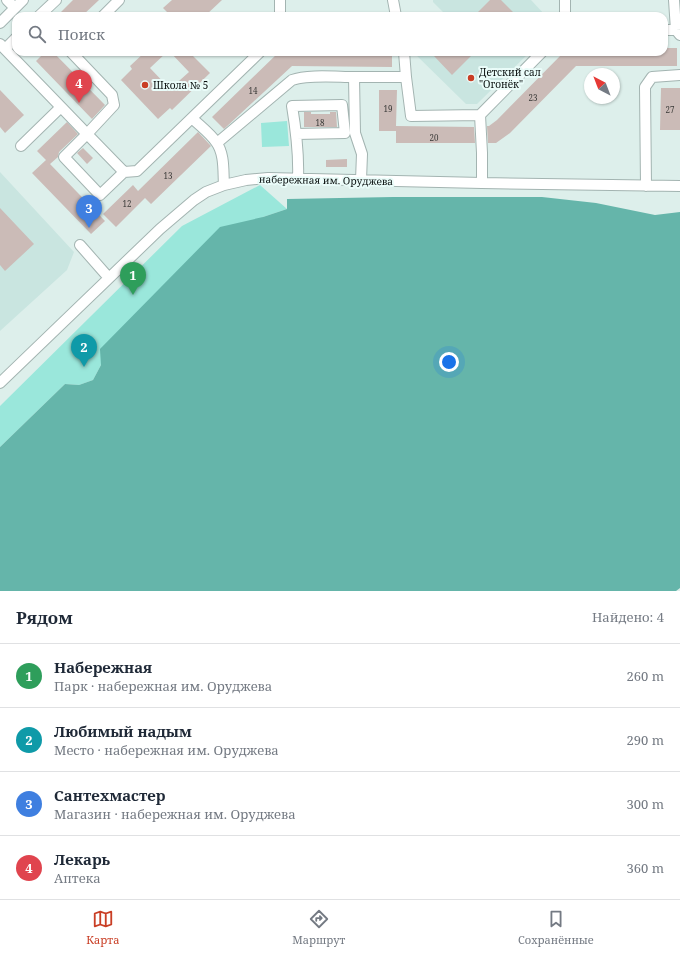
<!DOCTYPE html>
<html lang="ru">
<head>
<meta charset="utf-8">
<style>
  :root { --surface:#fff; --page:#f2f2f3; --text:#1f2937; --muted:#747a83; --line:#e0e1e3; --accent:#c93e25 }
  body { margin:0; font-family:"Noto Serif",serif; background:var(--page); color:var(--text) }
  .compass { position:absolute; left:584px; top:68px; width:36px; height:36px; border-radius:50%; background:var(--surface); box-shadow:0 1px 3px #0004; rotate:318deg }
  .you { position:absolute; left:449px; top:362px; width:14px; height:14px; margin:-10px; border:3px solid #fff; border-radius:50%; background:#1a73e8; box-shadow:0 0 0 6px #1a73e833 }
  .badge { display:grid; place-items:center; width:26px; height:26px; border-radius:50%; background:var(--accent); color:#fff; font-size:13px; font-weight:700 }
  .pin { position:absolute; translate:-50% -33px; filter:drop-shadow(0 1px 2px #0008) }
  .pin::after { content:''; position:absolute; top:21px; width:14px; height:12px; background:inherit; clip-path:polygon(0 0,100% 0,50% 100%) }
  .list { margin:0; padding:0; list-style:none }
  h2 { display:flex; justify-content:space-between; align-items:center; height:52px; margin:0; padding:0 16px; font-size:17px }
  h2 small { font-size:13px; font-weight:400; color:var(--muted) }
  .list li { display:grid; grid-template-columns:26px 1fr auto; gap:12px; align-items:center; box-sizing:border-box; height:64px; padding:0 16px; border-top:1px solid var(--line) }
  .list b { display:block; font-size:15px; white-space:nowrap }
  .list p { margin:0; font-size:13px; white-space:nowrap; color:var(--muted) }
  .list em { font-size:13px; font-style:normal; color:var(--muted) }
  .icon { flex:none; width:22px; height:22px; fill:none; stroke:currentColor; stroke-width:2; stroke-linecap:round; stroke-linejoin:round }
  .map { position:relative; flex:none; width:680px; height:591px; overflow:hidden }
  .search { position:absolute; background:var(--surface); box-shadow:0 1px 3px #0004; left:12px; right:12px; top:12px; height:44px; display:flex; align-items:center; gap:10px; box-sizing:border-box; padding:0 14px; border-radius:12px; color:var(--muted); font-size:15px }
  .sheet { height:308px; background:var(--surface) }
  nav { display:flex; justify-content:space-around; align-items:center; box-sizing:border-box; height:56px; border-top:1px solid var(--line); background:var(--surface); font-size:11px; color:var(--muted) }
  nav a { display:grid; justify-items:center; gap:2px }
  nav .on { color:var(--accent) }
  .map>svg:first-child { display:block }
  .built { fill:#c9e5e0 }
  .green { fill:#9ae7db }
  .water { fill:#65b5aa }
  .building { fill:#cbbbb7 }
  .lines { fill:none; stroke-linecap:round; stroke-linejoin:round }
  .minor-casing { stroke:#a3b4b1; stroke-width:12 }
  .minor { stroke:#fff; stroke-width:10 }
  .poi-dot { fill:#c93e25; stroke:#eafcf9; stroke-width:1.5 }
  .labels { text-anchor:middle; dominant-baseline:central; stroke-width:4; stroke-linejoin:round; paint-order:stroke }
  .number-label { font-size:8px; fill:#3a3a38 }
  .poi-label { font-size:10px; fill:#090f0e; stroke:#eafcf9; text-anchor:start }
  .street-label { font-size:10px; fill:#090f0e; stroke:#eafcf9 }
</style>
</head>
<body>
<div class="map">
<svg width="680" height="591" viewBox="0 0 680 591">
  <rect width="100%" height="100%" fill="#ddefeb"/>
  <!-- built -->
  <path class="built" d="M 433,0 L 531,0 L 546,16 L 447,16 L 433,2 Z
    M 413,52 L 530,52 L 477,104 L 466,104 Z
    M 0,172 L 74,252 L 67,270 L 0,331 Z"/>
  <!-- green -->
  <path class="green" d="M 287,121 L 289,146 L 262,147 L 261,123 Z
    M 260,185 L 287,209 L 263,217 L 101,365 L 93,380 L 79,385 L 65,384 L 0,447 L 0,406 L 182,226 Z"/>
  <!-- water -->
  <path class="water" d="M 393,197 L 542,197 L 596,203 L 655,215 L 680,212 L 680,588 L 676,591 L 0,591 L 0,447 L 65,384 L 79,385 L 93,380 L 101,365 L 100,349 L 220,227 L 263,217 L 287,209 L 287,199 Z"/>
  <!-- building -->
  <path class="building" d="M 73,0 L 99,0 L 82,16 L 57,16 Z
    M 172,0 L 222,0 L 205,16 L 171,16 L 163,8 Z
    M 490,0 L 501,0 L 517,16 L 474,16 Z
    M 664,48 L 677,48 L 677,66 L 576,66 L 510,133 L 496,143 L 488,143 L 487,126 L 489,126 L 497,120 L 564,52 L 664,52 Z
    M 45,52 L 53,52 L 105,105 L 92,119 L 36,61 Z
    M 145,52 L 167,52 L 150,68 L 170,89 L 189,72 L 170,52 L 189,52 L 210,73 L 172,110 L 170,108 L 158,119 L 121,80 L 132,69 L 130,66 Z
    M 279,52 L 392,52 L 392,67 L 292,66 L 224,129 L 212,117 Z
    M 439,52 L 475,52 L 452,75 L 434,56 Z
    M 661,88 L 680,88 L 680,130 L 660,130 Z
    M 0,90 L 24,115 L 5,133 L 0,127 Z
    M 379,90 L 397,90 L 396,126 L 474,127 L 475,143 L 396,143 L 396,131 L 379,131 Z
    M 304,112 L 311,112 L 311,114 L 330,114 L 330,112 L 336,112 L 337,127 L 304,127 Z
    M 67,122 L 78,134 L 59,152 L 58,157 L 50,164 L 105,221 L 91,234 L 32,173 L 46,160 L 37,151 Z
    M 198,132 L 211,146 L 151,204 L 145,198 L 116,227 L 103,214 L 133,185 L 138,191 Z
    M 83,148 L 93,158 L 87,164 L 77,153 Z
    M 347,159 L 347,167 L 326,167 L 326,160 Z
    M 0,208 L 34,244 L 5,271 L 0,265 Z"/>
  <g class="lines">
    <!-- minor casing -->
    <g class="minor-casing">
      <path id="minor" d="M 7,0 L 15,8
        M 393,0 L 396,16
        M 565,0 L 565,16
        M 674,0 L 676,30 L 680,35
        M 39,16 L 56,0
        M 103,16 L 119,0
        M 280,16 L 280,0
        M 0,23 L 23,0
        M 664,30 L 676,30
        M 0,44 L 61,107
        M 5,49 L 16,38
        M 71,52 L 112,95 L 114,105 L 87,134 L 124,172
        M 406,77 L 411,116 L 480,115 L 542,52
        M 480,115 L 482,153 L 482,183
        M 192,118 C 200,126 210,133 216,142 C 225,154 223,172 224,185
        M 296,134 L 345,133 L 342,105 L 292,106 C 296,130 299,154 298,178
        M 217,143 L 292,80 C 308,74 337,77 354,77
        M 21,146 L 61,107 L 87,134 L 64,157 L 100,195 L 124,172 L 137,171 L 260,52
        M 361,180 L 362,154 L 355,133 L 354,77 L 406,77 L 404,52
        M 646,186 L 645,87 L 652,77 L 680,75
        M 80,245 L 109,278
        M 0,383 L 160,229 L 194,200 L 206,192 L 224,185 L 246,180 L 268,178 L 482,183 L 680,186"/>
    </g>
    <!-- minor -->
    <use href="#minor" class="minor"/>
  </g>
  <!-- markers -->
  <g class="poi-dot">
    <circle cx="471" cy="78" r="4"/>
    <circle cx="145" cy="85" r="4"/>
  </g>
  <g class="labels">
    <!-- number labels -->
    <g class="number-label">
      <text x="253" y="90">14</text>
      <text x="533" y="97">23</text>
      <text x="388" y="108">19</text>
      <text x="670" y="109">27</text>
      <text x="320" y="122">18</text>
      <text x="434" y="137">20</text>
      <text x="168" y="175">13</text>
      <text x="127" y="203">12</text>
    </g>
    <!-- poi labels -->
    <g class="poi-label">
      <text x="479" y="72">Детский сал<tspan x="479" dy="12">"Огонёк"</tspan></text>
      <text x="153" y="85">Школа № 5</text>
    </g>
    <!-- street labels -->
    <g class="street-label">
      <text transform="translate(326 180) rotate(1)">набережная им. Оруджева</text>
    </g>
  </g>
</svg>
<svg class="compass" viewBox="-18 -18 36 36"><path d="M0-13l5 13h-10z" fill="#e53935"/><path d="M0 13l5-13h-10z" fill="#747a83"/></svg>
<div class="you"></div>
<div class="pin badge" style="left:133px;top:295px;background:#2e9e5b">1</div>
<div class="pin badge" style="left:84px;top:367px;background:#0f9aa8">2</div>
<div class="pin badge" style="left:89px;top:228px;background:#3f7fe0">3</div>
<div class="pin badge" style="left:79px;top:103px;background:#e0444e">4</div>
<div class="search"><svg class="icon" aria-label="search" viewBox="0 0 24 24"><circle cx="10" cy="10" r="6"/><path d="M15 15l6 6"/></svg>Поиск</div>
</div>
<section class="sheet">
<h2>Рядом<small>Найдено: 4</small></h2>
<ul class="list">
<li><span class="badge" style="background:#2e9e5b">1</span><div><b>Набережная</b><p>Парк · набережная им. Оруджева</p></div><em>260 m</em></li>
<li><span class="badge" style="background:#0f9aa8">2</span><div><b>Любимый надым</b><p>Место · набережная им. Оруджева</p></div><em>290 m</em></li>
<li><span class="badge" style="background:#3f7fe0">3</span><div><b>Сантехмастер</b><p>Магазин · набережная им. Оруджева</p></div><em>300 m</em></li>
<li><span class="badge" style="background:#e0444e">4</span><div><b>Лекарь</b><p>Аптека</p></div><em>360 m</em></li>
</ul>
</section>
<nav>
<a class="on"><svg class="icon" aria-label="map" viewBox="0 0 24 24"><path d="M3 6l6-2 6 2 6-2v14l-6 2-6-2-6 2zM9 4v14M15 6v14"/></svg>Карта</a>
<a><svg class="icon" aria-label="directions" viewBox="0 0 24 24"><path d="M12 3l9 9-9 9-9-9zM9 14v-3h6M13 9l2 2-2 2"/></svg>Маршрут</a>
<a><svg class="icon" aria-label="saved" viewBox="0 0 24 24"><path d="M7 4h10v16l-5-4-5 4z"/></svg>Сохранённые</a>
</nav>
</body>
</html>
